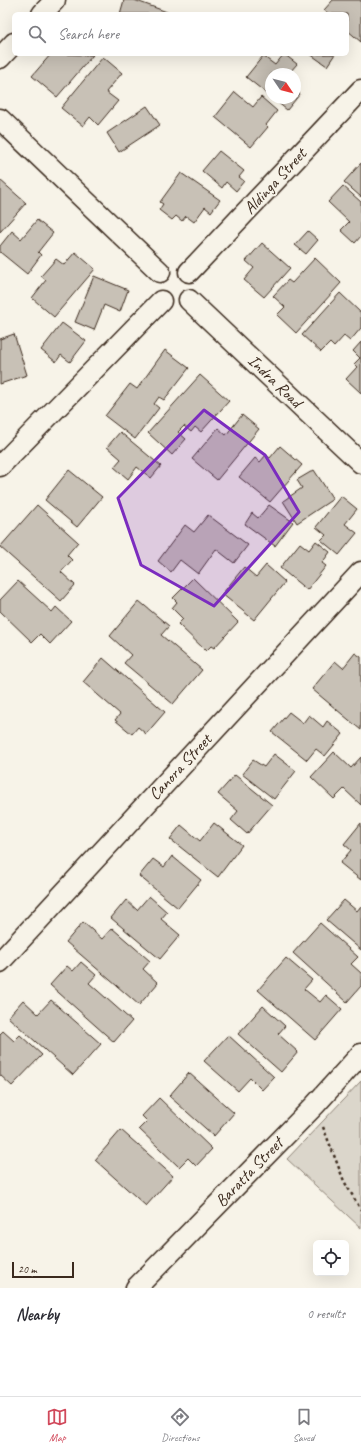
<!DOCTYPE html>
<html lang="en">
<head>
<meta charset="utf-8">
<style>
  :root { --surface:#fff; --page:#f7f7f7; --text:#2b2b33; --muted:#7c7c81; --line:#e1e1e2; --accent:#d1495b }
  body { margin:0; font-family:Caveat,sans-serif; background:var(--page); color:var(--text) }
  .controls { position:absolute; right:12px; bottom:12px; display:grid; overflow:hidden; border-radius:6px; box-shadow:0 4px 16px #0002 }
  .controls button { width:36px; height:36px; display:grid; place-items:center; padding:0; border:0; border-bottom:1px solid var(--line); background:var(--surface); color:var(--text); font:20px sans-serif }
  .compass { position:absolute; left:265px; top:68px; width:36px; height:36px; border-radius:50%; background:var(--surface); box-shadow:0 4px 16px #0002; rotate:125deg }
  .scale { position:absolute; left:12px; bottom:10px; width:62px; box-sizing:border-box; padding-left:4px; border:2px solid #3b2a1e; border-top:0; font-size:11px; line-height:14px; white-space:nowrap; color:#3b2a1e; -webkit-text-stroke:3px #f7f3e8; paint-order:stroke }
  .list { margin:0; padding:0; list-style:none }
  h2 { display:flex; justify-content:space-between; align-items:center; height:52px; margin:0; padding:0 16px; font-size:17px }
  h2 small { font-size:13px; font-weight:400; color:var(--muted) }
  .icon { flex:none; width:22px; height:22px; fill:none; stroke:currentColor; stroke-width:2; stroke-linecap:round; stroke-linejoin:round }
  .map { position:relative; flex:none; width:361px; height:1288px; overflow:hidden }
  .search { position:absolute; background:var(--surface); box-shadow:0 4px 16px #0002; left:12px; right:12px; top:12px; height:44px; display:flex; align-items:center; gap:10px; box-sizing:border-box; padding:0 14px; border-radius:6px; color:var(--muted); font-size:15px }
  .sheet { height:108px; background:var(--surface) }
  nav { display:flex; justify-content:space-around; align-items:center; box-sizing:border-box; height:56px; border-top:1px solid var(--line); background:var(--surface); font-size:11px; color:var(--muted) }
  nav a { display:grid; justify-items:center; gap:2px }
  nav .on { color:var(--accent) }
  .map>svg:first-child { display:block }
  .green { fill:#dbd6cb; stroke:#8b8074 }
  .building { fill:#c8c1b6; stroke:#3b2a1e }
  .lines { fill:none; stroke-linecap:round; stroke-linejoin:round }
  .minor-casing { stroke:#3b2a1e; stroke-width:23 }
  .path { stroke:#3b2a1e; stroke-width:2.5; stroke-dasharray:3 3; stroke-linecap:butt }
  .minor { stroke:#f7f3e8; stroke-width:20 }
  .marked { fill:#7b2cbf; fill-opacity:0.2; stroke:#7b2cbf; stroke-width:3; stroke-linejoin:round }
  .labels { text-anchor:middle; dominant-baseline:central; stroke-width:4; stroke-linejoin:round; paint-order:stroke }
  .street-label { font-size:17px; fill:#3b2a1e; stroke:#f7f3e8 }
</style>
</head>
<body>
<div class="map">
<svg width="361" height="1288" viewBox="0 0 361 1288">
  <rect width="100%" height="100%" fill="#f7f3e8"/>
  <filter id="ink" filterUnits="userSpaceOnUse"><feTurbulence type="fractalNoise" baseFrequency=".025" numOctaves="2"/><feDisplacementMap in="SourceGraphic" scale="8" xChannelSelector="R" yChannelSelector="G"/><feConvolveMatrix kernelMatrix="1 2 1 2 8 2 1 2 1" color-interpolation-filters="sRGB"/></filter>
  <g filter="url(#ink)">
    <!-- green -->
    <path class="green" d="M 361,1081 L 361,1228 L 287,1159 Z"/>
    <!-- building -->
    <path class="building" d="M 124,0 L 134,0 L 167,12 L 170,14 L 120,14 Z
      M 333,0 L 361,0 L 361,42 L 347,30 L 347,14 L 329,14 L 324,10 Z
      M 51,54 L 93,55 L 57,97 L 32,76 Z
      M 284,54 L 297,64 L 290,72 L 292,74 L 271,74 L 271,97 L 246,77 L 263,56 L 275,65 Z
      M 310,54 L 335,54 L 327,66 Z
      M 103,57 L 122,73 L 106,92 L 118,101 L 98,125 L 90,117 L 83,126 L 61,108 Z
      M 295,90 L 300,94 L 287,110 L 272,98 L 295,98 Z
      M 235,92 L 253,107 L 261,97 L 277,111 L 266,125 L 268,127 L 251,147 L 215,117 Z
      M 147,106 L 160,125 L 119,152 L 107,133 Z
      M 219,151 L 244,171 L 239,177 L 244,181 L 236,191 L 226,182 L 222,188 L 202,171 Z
      M 361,163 L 361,197 L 344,182 Z
      M 181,173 L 220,200 L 211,212 L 205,207 L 194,222 L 186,216 L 182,221 L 176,216 L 172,220 L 159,210 L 163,204 L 160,202 Z
      M 0,180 L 26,203 L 0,232 Z
      M 343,186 L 361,202 L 361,236 L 355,243 L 341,230 L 349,222 L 328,202 Z
      M 37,220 L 53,233 L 38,252 L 41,255 L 27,274 L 0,252 L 0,246 L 12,231 L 21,239 Z
      M 308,231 L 318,240 L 306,254 L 295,245 Z
      M 262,243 L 290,268 L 264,297 L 244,280 L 254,268 L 246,261 Z
      M 75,252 L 95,269 L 54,317 L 32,298 L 46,280 L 41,276 L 56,259 L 64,265 Z
      M 315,258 L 341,283 L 296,333 L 277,315 L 285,307 L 273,296 L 288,280 L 292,283 Z
      M 94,276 L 128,290 L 120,312 L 104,305 L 94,330 L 75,322 Z
      M 340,293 L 361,313 L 361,328 L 350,341 L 344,336 L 334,347 L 330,343 L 321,352 L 302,335 Z
      M 62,323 L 86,341 L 70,362 L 61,355 L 56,362 L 41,350 Z
      M 14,334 L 27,375 L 0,384 L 0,339 Z
      M 361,342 L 361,393 L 346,379 L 357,367 L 354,364 L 360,358 L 353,351 Z
      M 165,350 L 189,368 L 164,400 L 159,397 L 154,404 L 159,408 L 135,439 L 105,416 L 130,384 L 137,389 Z
      M 200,375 L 229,401 L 201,432 L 195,427 L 191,432 L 184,426 L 178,432 L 186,439 L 172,455 L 148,433 Z
      M 242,415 L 259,429 L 217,480 L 192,459 L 218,428 L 226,435 Z
      M 120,432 L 161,466 L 151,478 L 137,467 L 128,479 L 114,467 L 121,459 L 107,447 Z
      M 280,446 L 302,465 L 270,502 L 239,477 L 255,458 L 260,462 L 266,455 L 270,458 Z
      M 69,470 L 102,497 L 77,527 L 45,500 Z
      M 314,470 L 333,499 L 297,523 L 283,501 L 302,488 L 297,480 Z
      M 341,496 L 357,509 L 345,524 L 357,533 L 339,555 L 321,540 L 326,535 L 316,527 Z
      M 37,505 L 78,542 L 67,555 L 72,560 L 61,572 L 75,585 L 61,601 L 0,547 Z
      M 269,505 L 293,522 L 275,546 L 245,524 L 252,513 L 258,518 Z
      M 208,515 L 248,545 L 234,563 L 216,549 L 198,574 L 180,560 L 171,572 L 158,561 L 185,525 L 194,532 Z
      M 316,541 L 330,552 L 322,563 L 326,566 L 307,590 L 280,568 L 300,543 L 309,550 Z
      M 266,565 L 285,582 L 254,620 L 222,594 L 244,567 L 256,577 Z
      M 193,578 L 238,622 L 214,648 L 211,646 L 206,651 L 178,624 L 183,619 L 172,608 L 177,602 L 173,598 Z
      M 18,581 L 52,612 L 56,607 L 71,621 L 50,644 L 40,634 L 32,642 L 0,611 L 0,600 Z
      M 139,601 L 169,626 L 161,635 L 202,670 L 173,704 L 124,663 L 131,655 L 110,636 Z
      M 355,653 L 361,657 L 361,730 L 312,689 L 335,661 L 343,668 Z
      M 103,658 L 165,712 L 146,734 L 138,727 L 132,734 L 115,720 L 120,714 L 83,682 Z
      M 289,712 L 303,723 L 309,715 L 323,727 L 327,721 L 343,734 L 325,756 L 316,749 L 307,760 L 272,732 Z
      M 334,752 L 351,768 L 361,757 L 361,805 L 344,789 L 334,799 L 311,777 Z
      M 274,754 L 296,771 L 274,799 L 242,774 L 253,760 L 264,767 Z
      M 235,775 L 272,805 L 247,834 L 231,820 L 238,811 L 218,794 Z
      M 214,823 L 242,845 L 218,877 L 170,839 L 181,825 L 200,841 Z
      M 361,823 L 361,880 L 340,863 L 351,850 L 344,844 Z
      M 172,856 L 201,880 L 178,908 L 139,876 L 153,859 L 164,867 Z
      M 149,896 L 167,912 L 161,919 L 180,935 L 160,959 L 111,918 L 126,900 L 137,910 Z
      M 344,900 L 357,911 L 361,906 L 361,950 L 326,920 Z
      M 83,922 L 102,939 L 112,928 L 150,961 L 143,969 L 158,983 L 139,1005 L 66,942 Z
      M 320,923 L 358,957 L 351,964 L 361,973 L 361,986 L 347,1002 L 293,953 Z
      M 286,958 L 312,980 L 304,989 L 320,1002 L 326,995 L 342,1009 L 315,1040 L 258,990 Z
      M 81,962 L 96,975 L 89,983 L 132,1021 L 114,1042 L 50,985 L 67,966 L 73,971 Z
      M 23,1000 L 38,1014 L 51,1000 L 101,1044 L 73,1075 L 8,1017 Z
      M 263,1006 L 285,1026 L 278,1034 L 298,1052 L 281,1072 L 238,1034 Z
      M 3,1031 L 14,1041 L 20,1035 L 42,1055 L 12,1086 L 0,1075 L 0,1034 Z
      M 228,1035 L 274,1077 L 262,1090 L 250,1078 L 238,1091 L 204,1061 Z
      M 189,1073 L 234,1113 L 214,1136 L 169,1096 Z
      M 159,1098 L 212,1149 L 196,1166 L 188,1158 L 179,1167 L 139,1129 L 147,1121 L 142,1116 Z
      M 121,1130 L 173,1176 L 146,1206 L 95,1160 Z"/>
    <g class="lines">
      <!-- minor casing -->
      <g class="minor-casing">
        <path id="minor" d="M 42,14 L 55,0
          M 0,58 L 14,43
          M 0,119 L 160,272
          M 189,272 L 361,90
          M 189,300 L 361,463
          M 0,466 L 161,301
          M 0,962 L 361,572
          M 136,1288 L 315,1105 L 361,1054"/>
      </g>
      <!-- path -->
      <path class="path" d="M 323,1127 L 344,1181 L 361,1210"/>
      <!-- minor -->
      <use href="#minor" class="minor"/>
    </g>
  </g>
  <!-- marked area -->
  <path class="marked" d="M 204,410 L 265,455 L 299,512 L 214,606 L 141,565 L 118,498 Z"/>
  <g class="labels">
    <!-- street labels -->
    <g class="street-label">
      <text transform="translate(275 181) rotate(-47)">Aldinga Street</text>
      <text transform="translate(275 381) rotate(44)">Indra Road</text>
      <text transform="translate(180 767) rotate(-47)">Canora Street</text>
      <text transform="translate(249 1172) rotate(-46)">Baratta Street</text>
    </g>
  </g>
</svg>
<div class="controls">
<button><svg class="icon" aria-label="locate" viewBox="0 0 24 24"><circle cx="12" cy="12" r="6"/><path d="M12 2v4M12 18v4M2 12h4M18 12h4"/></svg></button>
</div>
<svg class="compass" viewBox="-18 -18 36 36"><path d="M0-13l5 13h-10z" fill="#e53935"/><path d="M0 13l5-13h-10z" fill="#7c7c81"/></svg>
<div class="scale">20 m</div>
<div class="search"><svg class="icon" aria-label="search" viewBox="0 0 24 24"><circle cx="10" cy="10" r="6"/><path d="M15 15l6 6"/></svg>Search here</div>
</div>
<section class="sheet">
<h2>Nearby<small>0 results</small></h2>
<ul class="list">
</ul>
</section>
<nav>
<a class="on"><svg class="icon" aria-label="map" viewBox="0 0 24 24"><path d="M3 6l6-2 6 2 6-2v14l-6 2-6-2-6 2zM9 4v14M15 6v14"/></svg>Map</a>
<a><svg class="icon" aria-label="directions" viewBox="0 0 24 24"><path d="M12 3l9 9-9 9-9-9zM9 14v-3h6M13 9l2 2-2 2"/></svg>Directions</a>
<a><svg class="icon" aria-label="saved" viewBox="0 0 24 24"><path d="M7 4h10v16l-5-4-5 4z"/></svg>Saved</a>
</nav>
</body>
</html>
